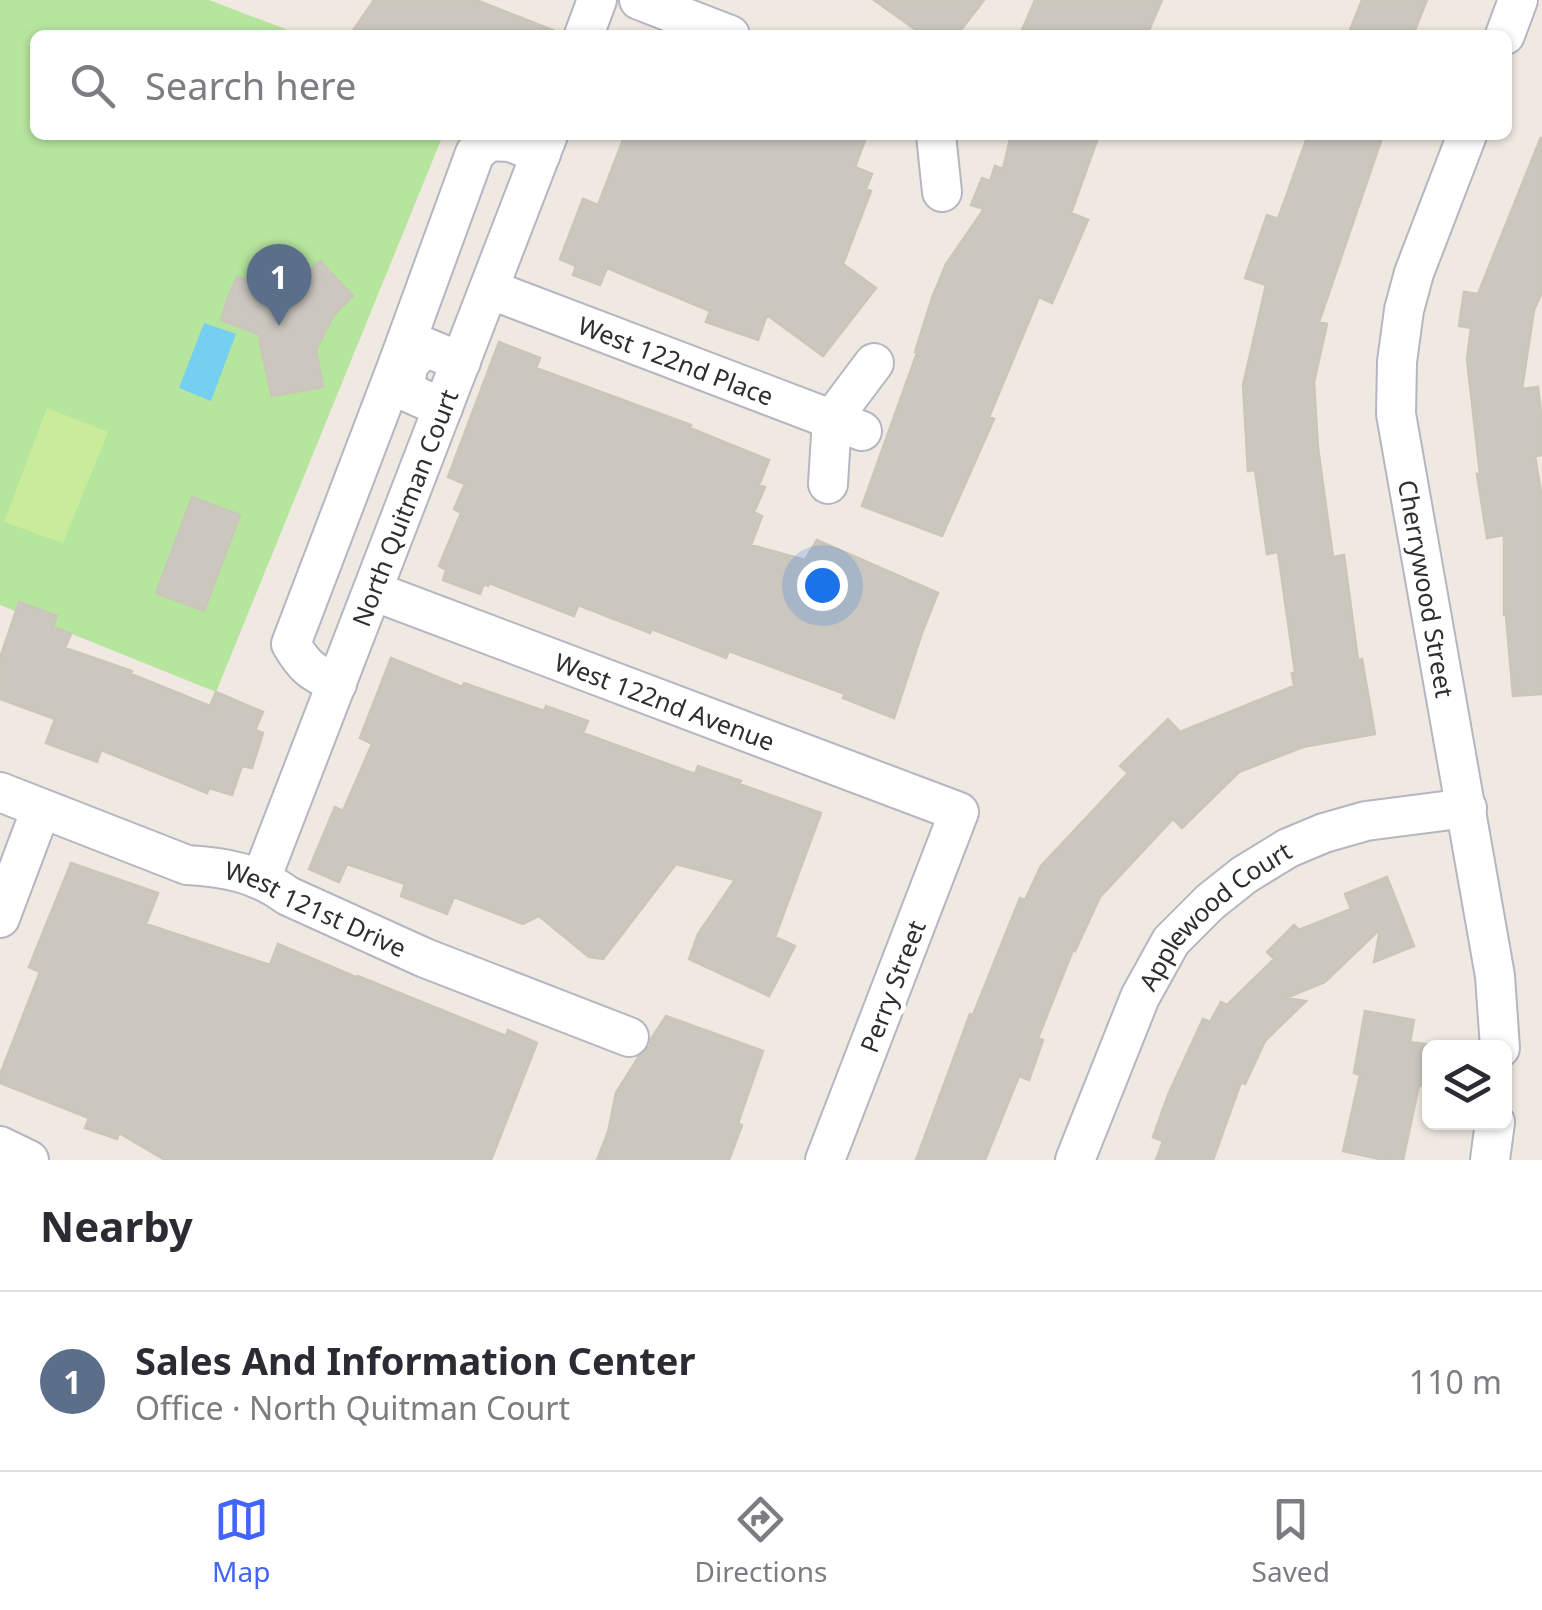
<!DOCTYPE html>
<html lang="en">
<head>
<meta charset="utf-8">
<style>
  :root { --surface:#fff; --page:#f7f7f7; --text:#2b2b33; --muted:#7c7c81; --line:#e1e1e2; --accent:#4264fb }
  body { margin:0; font-family:"Noto Sans",sans-serif; background:var(--page); color:var(--text) }
  .controls { position:absolute; right:30px; bottom:30px; display:grid; overflow:hidden; border-radius:15px; box-shadow:0 2px 8px #0004 }
  .controls button { width:90px; height:90px; display:grid; place-items:center; padding:0; border:0; border-bottom:2px solid var(--line); background:var(--surface); color:var(--text); font:50px sans-serif }
  .you { position:absolute; left:822px; top:585px; width:35px; height:35px; margin:-25px; border:8px solid #fff; border-radius:50%; background:#1a73e8; box-shadow:0 0 0 15px #1a73e833 }
  .badge { display:grid; place-items:center; width:65px; height:65px; border-radius:50%; background:var(--accent); color:#fff; font-size:32px; font-weight:700 }
  .pin { position:absolute; translate:-50% -82px; filter:drop-shadow(0 2px 5px #0008) }
  .pin::after { content:''; position:absolute; top:52px; width:35px; height:30px; background:inherit; clip-path:polygon(0 0,100% 0,50% 100%) }
  .list { margin:0; padding:0; list-style:none }
  h2 { display:flex; justify-content:space-between; align-items:center; height:130px; margin:0; padding:0 40px; font-size:42px }
  h2 small { font-size:32px; font-weight:400; color:var(--muted) }
  .list li { display:grid; grid-template-columns:65px 1fr auto; gap:30px; align-items:center; box-sizing:border-box; height:180px; padding:0 40px; border-top:2px solid var(--line) }
  .list b { display:block; font-size:38px; white-space:nowrap }
  .list p { margin:0; font-size:32px; white-space:nowrap; color:var(--muted) }
  .list em { font-size:32px; font-style:normal; color:var(--muted) }
  .icon { flex:none; width:55px; height:55px; fill:none; stroke:currentColor; stroke-width:2; stroke-linecap:round; stroke-linejoin:round }
  .map { position:relative; flex:none; width:1542px; height:1160px; overflow:hidden }
  .search { position:absolute; background:var(--surface); box-shadow:0 2px 8px #0004; left:30px; right:30px; top:30px; height:110px; display:flex; align-items:center; gap:25px; box-sizing:border-box; padding:0 35px; border-radius:15px; color:var(--muted); font-size:38px }
  .sheet { height:310px; background:var(--surface) }
  nav { display:flex; justify-content:space-around; align-items:center; box-sizing:border-box; height:140px; border-top:2px solid var(--line); background:var(--surface); font-size:28px; color:var(--muted) }
  nav a { display:grid; justify-items:center; gap:5px }
  nav .on { color:var(--accent) }
  .map>svg:first-child { display:block }
  .green { fill:#b6e59e }
  .pitch { fill:#c9ec9a }
  .water { fill:#75cff0 }
  .building { fill:#cbc7bf; stroke:#cbc5ba; stroke-width:2.5 }
  .lines { fill:none; stroke-linecap:round; stroke-linejoin:round }
  .minor-casing { stroke:#b4b7c1; stroke-width:42 }
  .minor { stroke:#fff; stroke-width:38 }
  .labels { text-anchor:middle; dominant-baseline:central; stroke-width:10; stroke-linejoin:round; paint-order:stroke }
  .street-label { font-size:25px; fill:#2e2e2e; stroke:#fff }
</style>
</head>
<body>
<div class="map">
<svg width="1542" height="1160" viewBox="0 0 1542 1160">
  <rect width="100%" height="100%" fill="#efe9e1"/>
  <!-- green -->
  <path class="green" d="M 0,0 L 209,0 L 301,35 L 35,35 L 35,135 L 443,135 L 216,692 L 0,605 Z"/>
  <!-- pitch -->
  <path class="pitch" d="M 47,408 L 108,432 L 63,543 L 4,522 Z"/>
  <!-- water -->
  <path class="water" d="M 204,323 L 236,334 L 211,401 L 179,388 Z"/>
  <!-- building -->
  <path class="building" d="M 374,0 L 476,0 L 560,33 L 350,35 Z
    M 874,0 L 984,0 L 957,35 L 923,35 Z
    M 1035,0 L 1162,0 L 1147,35 L 1020,35 Z
    M 1362,0 L 1427,0 L 1413,35 L 1348,35 Z
    M 625,135 L 867,135 L 855,167 L 872,174 L 866,189 L 871,191 L 843,264 L 876,288 L 823,356 L 767,315 L 758,340 L 706,322 L 710,311 L 607,268 L 600,285 L 573,275 L 576,266 L 560,259 L 583,199 L 598,205 Z
    M 1011,135 L 1099,135 L 1071,213 L 1088,220 L 1052,303 L 1039,297 L 989,417 L 994,419 L 942,536 L 862,506 L 917,353 L 915,352 L 932,298 L 946,264 L 984,209 L 971,205 L 982,178 L 990,181 L 995,166 L 1003,169 Z
    M 1308,135 L 1383,135 L 1319,322 L 1327,324 L 1314,382 L 1318,448 L 1333,557 L 1344,555 L 1358,660 L 1362,659 L 1375,734 L 1303,747 L 1239,772 L 1182,828 L 1173,819 L 1100,897 L 1075,951 L 1073,950 L 1038,1038 L 1043,1040 L 1029,1080 L 1019,1076 L 985,1160 L 916,1160 L 970,1014 L 973,1015 L 1020,898 L 1025,900 L 1041,866 L 1128,773 L 1120,766 L 1168,719 L 1180,732 L 1294,686 L 1292,673 L 1295,672 L 1278,552 L 1267,554 L 1255,470 L 1248,471 L 1243,385 L 1266,285 L 1245,278 L 1267,215 L 1278,219 Z
    M 1541,137 L 1542,292 L 1534,310 L 1522,389 L 1538,387 L 1542,421 L 1542,455 L 1535,456 L 1542,498 L 1542,694 L 1513,696 L 1506,615 L 1504,615 L 1504,535 L 1487,538 L 1477,474 L 1480,474 L 1467,359 L 1471,328 L 1459,326 L 1464,292 L 1478,294 Z
    M 320,261 L 353,296 L 333,316 L 316,350 L 323,387 L 272,396 L 259,341 L 261,335 L 221,320 L 228,297 L 237,277 L 277,291 L 283,282 L 288,290 Z
    M 499,342 L 540,358 L 536,368 L 691,425 L 690,428 L 769,460 L 759,485 L 765,487 L 754,512 L 762,516 L 751,545 L 805,560 L 817,540 L 938,593 L 923,630 L 894,718 L 843,698 L 845,694 L 729,651 L 726,658 L 652,629 L 650,633 L 578,605 L 574,616 L 489,583 L 488,586 L 484,584 L 480,594 L 443,580 L 446,570 L 439,566 L 461,513 L 454,509 L 465,484 L 448,477 Z
    M 192,497 L 240,515 L 204,611 L 156,593 Z
    M 19,602 L 57,616 L 53,627 L 71,634 L 65,648 L 132,671 L 131,674 L 210,706 L 216,692 L 263,712 L 255,730 L 263,733 L 252,768 L 242,766 L 232,795 L 209,788 L 207,793 L 101,750 L 97,762 L 46,743 L 55,719 L 0,699 L 0,658 Z
    M 391,658 L 462,687 L 464,683 L 544,711 L 546,706 L 588,721 L 583,733 L 695,774 L 698,766 L 741,781 L 739,784 L 821,813 L 775,937 L 795,946 L 769,996 L 689,959 L 698,934 L 735,880 L 676,864 L 603,959 L 589,957 L 539,916 L 523,924 L 454,897 L 447,914 L 401,896 L 405,884 L 347,864 L 339,882 L 309,869 L 335,807 L 343,811 L 372,744 L 360,738 Z
    M 71,863 L 158,893 L 146,924 L 270,965 L 278,944 L 358,978 L 358,976 L 506,1036 L 508,1030 L 537,1043 L 491,1160 L 165,1160 L 119,1133 L 117,1139 L 85,1128 L 89,1118 L 0,1083 L 0,1075 L 40,972 L 29,967 Z
    M 1387,877 L 1414,946 L 1374,962 L 1380,929 L 1325,982 L 1286,998 L 1306,1001 L 1265,1041 L 1245,1084 L 1241,1082 L 1213,1160 L 1156,1160 L 1163,1141 L 1153,1137 L 1168,1095 L 1203,1019 L 1210,1022 L 1221,1002 L 1227,1005 L 1274,959 L 1267,952 L 1294,925 L 1299,930 L 1351,909 L 1345,894 Z
    M 1365,1011 L 1414,1020 L 1410,1042 L 1432,1045 L 1430,1048 L 1425,1086 L 1419,1085 L 1403,1160 L 1384,1160 L 1343,1151 L 1360,1075 L 1354,1073 Z
    M 666,1016 L 763,1051 L 738,1123 L 742,1125 L 729,1160 L 597,1160 L 608,1132 L 616,1093 L 639,1056 L 650,1046 L 651,1039 Z"/>
  <g class="lines">
    <!-- minor casing -->
    <g class="minor-casing">
      <g id="minor">
        <path d="M 639,0 L 730,35"/>
        <path d="M 584,35 L 597,0"/>
        <path d="M 1505,35 L 1518,0"/>
        <path d="M 936,135 L 942,192"/>
        <path id="s1" d="M 1467,135 L 1414,273 L 1404,310 L 1397,362 L 1396,414 L 1495,976 L 1500,1048"/>
        <path id="s2" d="M 489,289 L 862,431"/>
        <path d="M 399,361 L 475,153 L 489,141 L 510,142 L 541,154"/>
        <path d="M 443,408 L 405,391 L 408,365 L 425,347 L 461,362"/>
        <path d="M 828,484 L 832,419 L 874,363"/>
        <path id="s3" d="M 373,591 L 959,812 L 825,1160"/>
        <path d="M 337,684 C 312,672 305,668 291,644 L 399,361 L 408,365"/>
        <path id="s4" d="M 0,792 L 187,865 C 225,867 257,873 288,896 L 425,958 L 629,1037"/>
        <path id="s5" d="M 261,879 L 548,135"/>
        <path d="M 0,918 L 41,809"/>
        <path d="M 0,1146 L 29,1160"/>
        <path id="s6" d="M 1075,1160 L 1140,997 L 1171,941 L 1210,902 L 1244,875 L 1288,848 L 1324,833 L 1366,821 L 1467,808"/>
        <path d="M 1490,1160 L 1495,1122"/>
      </g>
    </g>
    <!-- minor -->
    <use href="#minor" class="minor"/>
  </g>
  <g class="labels">
    <!-- street labels -->
    <g class="street-label">
      <text stroke="none"><textPath href="#s2" startOffset="200">West 122nd Place</textPath></text>
      <text stroke="none"><textPath href="#s5" startOffset="398">North Quitman Court</textPath></text>
      <text stroke="none"><textPath href="#s1" startOffset="468">Cherrywood Street</textPath></text>
      <text stroke="none"><textPath href="#s3" startOffset="312">West 122nd Avenue</textPath></text>
      <text stroke="none"><textPath href="#s4" startOffset="338">West 121st Drive</textPath></text>
      <text stroke="none"><textPath href="#s6" startOffset="288">Applewood Court</textPath></text>
      <text transform="translate(892 986) rotate(-69)">Perry Street</text>
    </g>
  </g>
</svg>
<div class="controls">
<button><svg class="icon" aria-label="layers" viewBox="0 0 24 24"><path d="M12 4l9 5-9 5-9-5zM3 14l9 5 9-5"/></svg></button>
</div>
<div class="you"></div>
<div class="pin badge" style="left:279px;top:326px;background:#5c6f8a">1</div>
<div class="search"><svg class="icon" aria-label="search" viewBox="0 0 24 24"><circle cx="10" cy="10" r="6"/><path d="M15 15l6 6"/></svg>Search here</div>
</div>
<section class="sheet">
<h2>Nearby<small></small></h2>
<ul class="list">
<li><span class="badge" style="background:#5c6f8a">1</span><div><b>Sales And Information Center</b><p>Office · North Quitman Court</p></div><em>110 m</em></li>
</ul>
</section>
<nav>
<a class="on"><svg class="icon" aria-label="map" viewBox="0 0 24 24"><path d="M3 6l6-2 6 2 6-2v14l-6 2-6-2-6 2zM9 4v14M15 6v14"/></svg>Map</a>
<a><svg class="icon" aria-label="directions" viewBox="0 0 24 24"><path d="M12 3l9 9-9 9-9-9zM9 14v-3h6M13 9l2 2-2 2"/></svg>Directions</a>
<a><svg class="icon" aria-label="saved" viewBox="0 0 24 24"><path d="M7 4h10v16l-5-4-5 4z"/></svg>Saved</a>
</nav>
</body>
</html>
